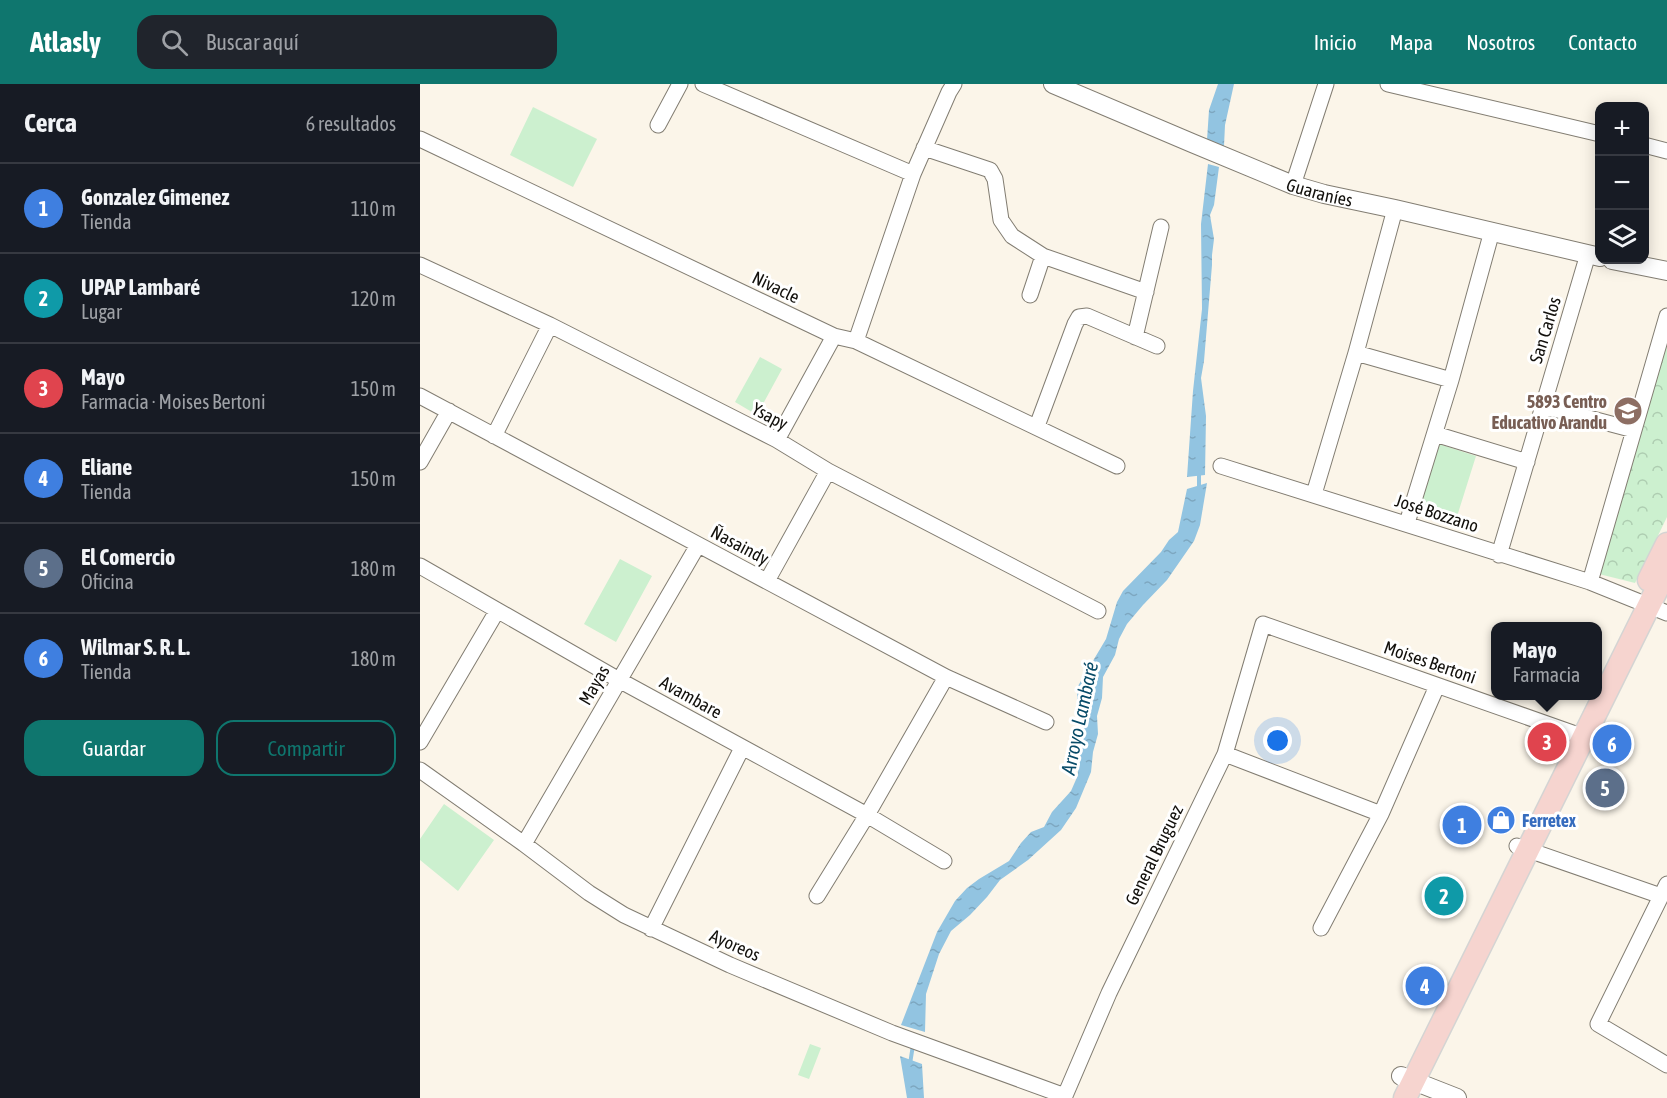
<!DOCTYPE html>
<html lang="es">
<head>
<meta charset="utf-8">
<style>
  :root { --surface:#171b24; --page:#20242c; --text:#f1f3f6; --muted:#9ea1a6; --line:#363941; --accent:#0f766e }
  body { margin:0; font-family:"Asap Condensed",sans-serif; background:var(--page); color:var(--text) }
  .controls { position:absolute; right:18px; top:18px; display:grid; overflow:hidden; border-radius:12px; box-shadow:0 3px 15px #0003 }
  .controls button { width:54px; height:54px; display:grid; place-items:center; padding:0; border:0; border-bottom:2px solid var(--line); background:var(--surface); color:var(--text); font:30px sans-serif }
  .you { position:absolute; left:858px; top:657px; width:21px; height:21px; margin:-15px; border:4px solid #fff; border-radius:50%; background:#1a73e8; box-shadow:0 0 0 9px #1a73e833 }
  .badge { display:grid; place-items:center; width:39px; height:39px; border-radius:50%; background:var(--accent); color:#fff; font-size:20px; font-weight:700 }
  .pin { position:absolute; translate:-50% -50%; border:3px solid #fff; box-shadow:0 2px 6px #0006 }
  .popup { position:absolute; left:1071px; top:538px; width:111px; height:78px; box-sizing:border-box; display:grid; place-content:center; border-radius:12px; background:var(--surface); filter:drop-shadow(0 2px 4px #0005); font-size:20px; white-space:nowrap; color:var(--muted) }
  .popup b { font-size:22px; color:var(--text) }
  .popup::after { content:''; position:absolute; left:50%; top:100%; margin-left:-12px; border:12px solid transparent; border-top-color:var(--surface) }
  .list { margin:0; padding:0; list-style:none }
  h2 { display:flex; justify-content:space-between; align-items:center; height:78px; margin:0; padding:0 24px; font-size:26px }
  h2 small { font-size:20px; font-weight:400; color:var(--muted) }
  .list li { display:grid; grid-template-columns:39px 1fr auto; gap:18px; align-items:center; box-sizing:border-box; height:90px; padding:0 24px; border-top:2px solid var(--line) }
  .list b { display:block; font-size:22px; white-space:nowrap }
  .list p { margin:0; font-size:20px; white-space:nowrap; color:var(--muted) }
  .list em { font-size:20px; font-style:normal; color:var(--muted) }
  .actions { display:flex; gap:12px; padding:18px 24px }
  .actions a { flex:1; padding:14px 0; border:2px solid var(--accent); border-radius:18px; text-align:center; font-size:21px; color:var(--accent) }
  .actions .main { background:var(--accent); color:#fff }
  .icon { flex:none; width:33px; height:33px; fill:none; stroke:currentColor; stroke-width:2; stroke-linecap:round; stroke-linejoin:round }
  .map { position:relative; flex:none; width:1247px; height:1014px; overflow:hidden }
  header { display:flex; align-items:center; gap:36px; box-sizing:border-box; height:84px; padding:0 30px; background:var(--accent); color:#fff }
  header strong { font-size:28px }
  nav { display:flex; gap:33px; margin-inline-start:auto; font-size:21px }
  .search { width:420px; height:54px; background:var(--page); display:flex; align-items:center; gap:15px; box-sizing:border-box; padding:0 21px; border-radius:18px; color:var(--muted); font-size:22px }
  main { display:flex }
  aside { flex:1; background:var(--surface) }
  .map>svg:first-child { display:block }
  .park { fill:url(#park-crowns) }
  .garden { fill:#ccf0cf }
  .water { fill:url(#water-ripples) }
  .lines { fill:none; stroke-linecap:round; stroke-linejoin:round }
  .stream { stroke:#92c4e1; stroke-width:4 }
  .minor-casing { stroke:#827d72; stroke-width:17 }
  .tertiary-casing { stroke:#827d72; stroke-width:20 }
  .primary-casing { stroke:#d4d4d3; stroke-width:25 }
  .minor { stroke:#fff; stroke-width:15 }
  .tertiary { stroke:#fff; stroke-width:18 }
  .primary { stroke:#f6d4cf; stroke-width:22 }
  .labels { text-anchor:middle; dominant-baseline:central; stroke-width:6; stroke-linejoin:round; paint-order:stroke }
  .street-label { font-size:18px; fill:#12100c; stroke:#fff }
  .education-label { font-size:18px; font-weight:bold; fill:#785e54; stroke:#fff; text-anchor:end }
  .shop-label { font-size:18px; font-weight:bold; fill:#366cbe; stroke:#fff; text-anchor:start }
  .water-label { font-size:20px; font-style:italic; fill:#084b68; stroke:#fff }
</style>
</head>
<body>
<header>
<strong>Atlasly</strong>
<div class="search"><svg class="icon" aria-label="search" viewBox="0 0 24 24"><circle cx="10" cy="10" r="6"/><path d="M15 15l6 6"/></svg>Buscar aquí</div>
<nav><a>Inicio</a><a>Mapa</a><a>Nosotros</a><a>Contacto</a></nav>
</header>
<main>
<aside>
<h2>Cerca<small>6 resultados</small></h2>
<ul class="list">
<li><span class="badge" style="background:#3f7fe0">1</span><div><b>Gonzalez Gimenez</b><p>Tienda</p></div><em>110 m</em></li>
<li><span class="badge" style="background:#0f9aa8">2</span><div><b>UPAP Lambaré</b><p>Lugar</p></div><em>120 m</em></li>
<li><span class="badge" style="background:#e0444e">3</span><div><b>Mayo</b><p>Farmacia · Moises Bertoni</p></div><em>150 m</em></li>
<li><span class="badge" style="background:#3f7fe0">4</span><div><b>Eliane</b><p>Tienda</p></div><em>150 m</em></li>
<li><span class="badge" style="background:#5c6f8a">5</span><div><b>El Comercio</b><p>Oficina</p></div><em>180 m</em></li>
<li><span class="badge" style="background:#3f7fe0">6</span><div><b>Wilmar S. R. L.</b><p>Tienda</p></div><em>180 m</em></li>
</ul>
<div class="actions"><a class="main">Guardar</a><a>Compartir</a></div>
</aside>
<div class="map">
<svg width="1247" height="1014" viewBox="0 0 1247 1014">
  <defs>
    <pattern id="park-crowns" width="20" height="18" patternUnits="userSpaceOnUse" patternTransform="scale(1.5)"><rect width="20" height="18" fill="#ccf0cf"/><path d="M2 6a3 3 0 1 1 6 0M12 15a3 3 0 1 1 6 0" fill="none" stroke="#aecdb1"/></pattern>
    <pattern id="water-ripples" width="26" height="14" patternUnits="userSpaceOnUse" patternTransform="scale(1.5)"><rect width="26" height="14" fill="#92c4e1"/><path d="M2 4q2-2 4 0t4 0M15 11q2-2 4 0t4 0" fill="none" stroke="#7da7c0"/></pattern>
  </defs>
  <rect width="100%" height="100%" fill="#fbf5e9"/>
  <!-- park -->
  <path class="park" d="M 1247,249 L 1247,433 L 1215,499 L 1179,490 Z"/>
  <!-- garden -->
  <path class="garden" d="M 113,23 L 177,55 L 153,103 L 90,71 Z
    M 340,273 L 362,285 L 337,331 L 315,318 Z
    M 1019,360 L 1056,372 L 1034,442 L 996,429 Z
    M 200,475 L 232,492 L 196,558 L 164,540 Z
    M 24,720 L 74,756 L 38,807 L 0,776 L 0,755 Z
    M 390,960 L 401,964 L 389,995 L 378,991 Z"/>
  <!-- water -->
  <path class="water" d="M 798,0 L 814,0 L 805,41 L 804,62 L 787,56 L 789,26 Z
    M 788,80 L 799,83 L 794,121 L 790,131 L 794,155 L 792,171 L 792,181 L 784,277 L 781,294 L 786,332 L 785,391 L 767,393 L 773,307 L 782,225 L 781,140 Z
    M 787,399 L 780,441 L 774,457 L 747,496 L 723,521 L 707,540 L 699,555 L 695,571 L 683,593 L 682,614 L 677,632 L 678,650 L 673,668 L 671,688 L 656,724 L 641,746 L 608,776 L 580,796 L 567,813 L 550,831 L 531,847 L 519,870 L 506,910 L 505,948 L 481,941 L 517,848 L 535,817 L 547,804 L 559,795 L 589,777 L 601,759 L 611,748 L 624,743 L 632,728 L 651,707 L 658,691 L 657,664 L 661,637 L 657,613 L 658,602 L 686,555 L 697,518 L 703,507 L 741,468 L 749,456 L 758,448 L 767,405 Z
    M 480,972 L 502,980 L 504,1014 L 487,1014 Z"/>
  <g class="lines">
    <!-- stream -->
    <path class="stream" d="M 779,388 L 779,404
      M 490,980 L 493,961"/>
    <!-- minor casing -->
    <g class="minor-casing">
      <path id="minor" d="M 283,0 L 493,90
        M 968,0 L 1180,50
        M 238,41 L 260,0
        M 0,55 L 414,252 L 436,257 L 697,382
        M 1224,61 L 1247,67
        M 504,64 L 570,86 L 575,95 L 581,136 L 592,152 L 623,172 L 726,208
        M 873,101 L 906,0
        M 0,181 L 130,241 L 357,356 L 408,387 L 678,527
        M 610,211 L 623,172
        M 715,253 L 741,143
        M 436,257 L 493,90 L 529,8 L 534,0
        M 936,269 L 1031,296
        M 0,312 L 526,593 L 626,638
        M 1123,322 L 1214,346
        M 617,342 L 655,240 L 659,233 L 667,232 L 737,262
        M 1015,350 L 1107,378
        M 74,352 L 130,241
        M 357,356 L 414,252
        M 0,378 L 29,327
        M 801,382 L 1170,498 L 1247,529
        M 894,410 L 936,269 L 975,125
        M 987,439 L 1031,296 L 1072,147
        M 1079,471 L 1168,170
        M 0,482 L 199,596 L 447,731 L 524,777
        M 347,497 L 408,387
        M 1170,498 L 1247,232
        M 0,658 L 77,527
        M 805,670 L 961,730
        M 0,686 L 104,760 L 169,809 L 204,831 L 310,881 L 472,949 L 645,1012
        M 104,760 L 278,461
        M 1097,762 L 1241,812
        M 1247,800 L 1178,940 L 1247,981
        M 397,812 L 447,731 L 526,593
        M 901,844 L 961,730 L 1017,602
        M 231,845 L 322,664
        M 644,1014 L 689,909 L 805,670 L 843,540 L 1164,653"/>
    </g>
    <!-- tertiary casing -->
    <g class="tertiary-casing">
      <g id="tertiary">
        <path id="s1" d="M 633,0 L 772,59 L 873,101 L 904,110 L 975,125 L 1180,173"/>
        <path d="M 1192,176 L 1247,187"/>
        <path d="M 981,992 L 1037,1014"/>
      </g>
    </g>
    <!-- primary casing -->
    <g class="primary-casing">
      <path id="primary" d="M 1229,496 L 1247,460
        M 985,1014 L 1247,485"/>
    </g>
    <!-- minor -->
    <use href="#minor" class="minor"/>
    <!-- tertiary -->
    <use href="#tertiary" class="tertiary"/>
    <!-- primary -->
    <use href="#primary" class="primary"/>
  </g>
  <!-- icons -->
  <defs>
    <g id="school-disc" transform="scale(1.5)"><circle r="9.5" fill="#8d6e63" stroke="#fff"/><path d="M0-5L7-2L0 1L-7-2ZM-4 1L0 2.5L4 1V4Q0 6-4 4Z" fill="#fff"/></g>
    <g id="shop-disc" transform="scale(1.5)"><circle r="9.5" fill="#3f7fe0" stroke="#fff"/><path d="M-5-2.5h2.3a2.7 3.5 0 0 1 5.4 0H5L5.5 6h-11ZM-1.5-2.5h3a1.5 2.3 0 0 0-3 0Z" fill="#fff"/></g>
  </defs>
  <g fill-rule="evenodd">
    <use href="#school-disc" x="1208" y="327"/>
    <use href="#shop-disc" x="1081" y="736"/>
  </g>
  <g class="labels">
    <!-- street labels -->
    <g class="street-label">
      <text stroke="none"><textPath href="#s1" startOffset="288">Guaraníes</textPath></text>
      <text transform="translate(356 203) rotate(26)">Nivacle</text>
      <text transform="translate(1125 246) rotate(-73)">San Carlos</text>
      <text transform="translate(350 332) rotate(28)">Ysapy</text>
      <text transform="translate(1017 429) rotate(18)">José Bozzano</text>
      <text transform="translate(320 461) rotate(28)">Ñasaindy</text>
      <text transform="translate(1010 578) rotate(19)">Moises Bertoni</text>
      <text transform="translate(174 601) rotate(-60)">Mayas</text>
      <text transform="translate(271 613) rotate(29)">Avambare</text>
      <text transform="translate(734 771) rotate(-64)">General Bruguez</text>
      <text transform="translate(315 861) rotate(24)">Ayoreos</text>
    </g>
    <!-- education labels -->
    <g class="education-label">
      <text x="1187" y="317">5893 Centro<tspan x="1187" dy="21">Educativo Arandu</tspan></text>
    </g>
    <!-- shop labels -->
    <g class="shop-label">
      <text x="1102" y="736">Ferretex</text>
    </g>
    <!-- water labels -->
    <g class="water-label">
      <text transform="translate(659 634) rotate(-78)">Arroyo Lambaré</text>
    </g>
  </g>
</svg>
<div class="controls">
<button>+</button>
<button>−</button>
<button><svg class="icon" aria-label="layers" viewBox="0 0 24 24"><path d="M12 4l9 5-9 5-9-5zM3 14l9 5 9-5"/></svg></button>
</div>
<div class="you"></div>
<div class="pin badge" style="left:1042px;top:741px;background:#3f7fe0">1</div>
<div class="pin badge" style="left:1024px;top:812px;background:#0f9aa8">2</div>
<div class="pin badge" style="left:1127px;top:658px;background:#e0444e">3</div>
<div class="popup"><b>Mayo</b>Farmacia</div>
<div class="pin badge" style="left:1005px;top:902px;background:#3f7fe0">4</div>
<div class="pin badge" style="left:1185px;top:704px;background:#5c6f8a">5</div>
<div class="pin badge" style="left:1192px;top:660px;background:#3f7fe0">6</div>
</div>
</main>
</body>
</html>
